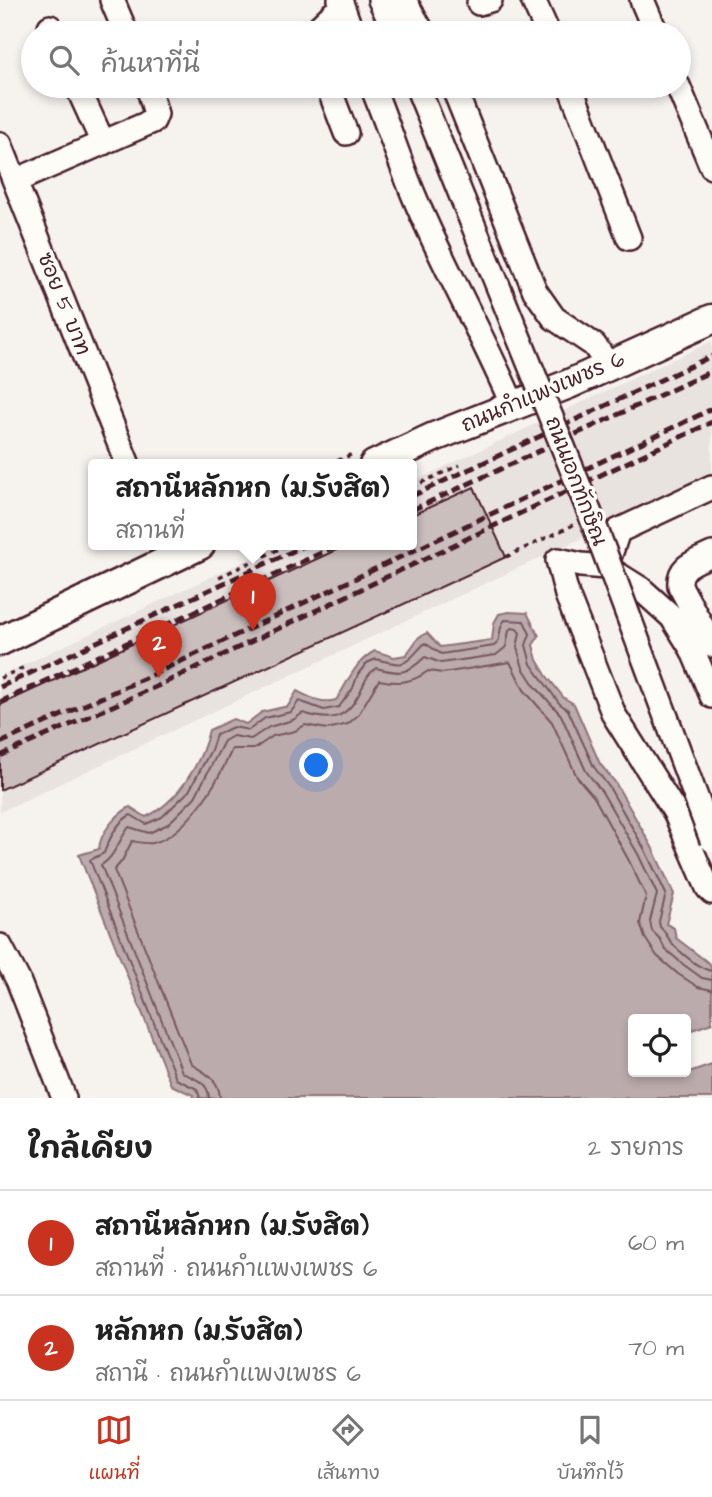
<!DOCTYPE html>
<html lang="th">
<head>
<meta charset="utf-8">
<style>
  :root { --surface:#fff; --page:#f2f2f2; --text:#222; --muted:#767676; --line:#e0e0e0; --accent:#c8321e }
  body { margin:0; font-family:"Architects Daughter","Playpen Sans Thai",sans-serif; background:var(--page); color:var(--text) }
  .controls { position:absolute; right:21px; bottom:21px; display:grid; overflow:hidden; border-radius:7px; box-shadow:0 4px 10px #0003 }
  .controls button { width:63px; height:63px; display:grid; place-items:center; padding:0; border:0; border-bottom:2px solid var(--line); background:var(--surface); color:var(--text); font:35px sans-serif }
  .you { position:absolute; left:317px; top:766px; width:24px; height:24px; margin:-18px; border:5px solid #fff; border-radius:50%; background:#1a73e8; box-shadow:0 0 0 10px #1a73e833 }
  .badge { display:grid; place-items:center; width:46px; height:46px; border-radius:50%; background:var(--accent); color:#fff; font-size:23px; font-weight:700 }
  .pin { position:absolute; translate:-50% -58px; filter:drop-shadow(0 2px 4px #0008) }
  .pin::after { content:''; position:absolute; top:37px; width:24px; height:21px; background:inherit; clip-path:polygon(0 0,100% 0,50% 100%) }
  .popup { position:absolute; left:88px; top:459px; width:329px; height:91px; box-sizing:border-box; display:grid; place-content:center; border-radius:7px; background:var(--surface); filter:drop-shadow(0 2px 5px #0005); font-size:23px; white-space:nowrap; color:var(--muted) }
  .popup b { font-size:26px; color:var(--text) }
  .popup::after { content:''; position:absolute; left:50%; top:100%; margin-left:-14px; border:14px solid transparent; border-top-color:var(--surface) }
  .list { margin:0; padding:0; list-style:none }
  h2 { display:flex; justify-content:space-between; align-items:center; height:91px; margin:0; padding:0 28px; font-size:30px }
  h2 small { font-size:23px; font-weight:400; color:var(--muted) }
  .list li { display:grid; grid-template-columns:46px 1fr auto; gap:21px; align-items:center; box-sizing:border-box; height:105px; padding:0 28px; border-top:2px solid var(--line) }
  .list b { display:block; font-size:26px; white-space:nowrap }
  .list p { margin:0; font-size:23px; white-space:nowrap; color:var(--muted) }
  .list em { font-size:23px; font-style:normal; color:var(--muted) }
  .icon { flex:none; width:38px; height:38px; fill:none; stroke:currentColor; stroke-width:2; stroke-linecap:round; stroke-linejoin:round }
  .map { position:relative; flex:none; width:712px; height:1098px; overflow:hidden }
  .search { position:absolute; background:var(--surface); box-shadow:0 4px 10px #0003; left:21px; right:21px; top:21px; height:77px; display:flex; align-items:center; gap:18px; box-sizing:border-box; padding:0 24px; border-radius:38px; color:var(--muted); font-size:26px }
  .sheet { height:301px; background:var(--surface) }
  nav { display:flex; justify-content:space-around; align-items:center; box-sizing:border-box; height:98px; border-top:2px solid var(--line); background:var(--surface); font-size:19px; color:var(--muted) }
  nav a { display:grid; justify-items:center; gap:4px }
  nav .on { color:var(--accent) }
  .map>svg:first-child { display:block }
  .built { fill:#e9e3e0 }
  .water { fill:#bbabac; stroke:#8e7378; stroke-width:2 }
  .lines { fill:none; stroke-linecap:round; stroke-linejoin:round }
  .shore { stroke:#77575f; stroke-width:2 }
  .building { fill:#cbbfbe; stroke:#4a1f2b; stroke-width:2 }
  .minor-casing { stroke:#4a1f2b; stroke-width:28 }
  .major-casing { stroke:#4a1f2b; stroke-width:33 }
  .path { stroke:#4a1f2b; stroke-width:3.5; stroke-dasharray:5 5; stroke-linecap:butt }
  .minor { stroke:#fdfcf7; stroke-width:23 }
  .major { stroke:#fdfcf7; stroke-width:28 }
  .rail { stroke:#4a1f2b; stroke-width:5; stroke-dasharray:10 5; stroke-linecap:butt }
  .minor-bridge-casing { stroke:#4a1f2b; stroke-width:28; stroke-linecap:butt }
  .minor-bridge { stroke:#fdfcf7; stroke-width:23 }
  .labels { text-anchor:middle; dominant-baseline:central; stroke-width:7; stroke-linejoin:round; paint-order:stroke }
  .street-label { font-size:21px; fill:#4a1f2b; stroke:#fdfcf7 }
</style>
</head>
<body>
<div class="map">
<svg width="712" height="1098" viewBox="0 0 712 1098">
  <rect width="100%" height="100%" fill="#f6f3ef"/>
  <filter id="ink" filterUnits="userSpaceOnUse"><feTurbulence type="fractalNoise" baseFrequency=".0143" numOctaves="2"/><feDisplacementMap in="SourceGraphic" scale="14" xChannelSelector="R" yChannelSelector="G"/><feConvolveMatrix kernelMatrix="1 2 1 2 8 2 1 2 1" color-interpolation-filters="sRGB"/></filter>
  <g filter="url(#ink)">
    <!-- built -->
    <path class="built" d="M 712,341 L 712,477 L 0,812 L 0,676 L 279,545 L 412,545 L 412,482 Z"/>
    <!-- water -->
    <path class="water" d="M 509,612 L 527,613 L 539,636 L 533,645 L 537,660 L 546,675 L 564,698 L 574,704 L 600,764 L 615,782 L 652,847 L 674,894 L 666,924 L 674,928 L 676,938 L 710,964 L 712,970 L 712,1023 L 686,1032 L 686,1019 L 633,1019 L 633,1072 L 686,1072 L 686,1065 L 689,1072 L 712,1064 L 712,1098 L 194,1098 L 193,1095 L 171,1085 L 79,855 L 99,849 C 100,832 117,814 130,807 L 146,817 C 178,802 201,764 209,730 L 233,719 L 246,724 L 262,712 L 288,706 L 297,691 C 311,698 321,704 336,700 C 349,681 354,662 375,651 L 394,657 L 406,655 L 419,637 L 427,633 L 440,647 L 492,640 L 494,623 L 499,614 Z"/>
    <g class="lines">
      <!-- shore -->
      <path class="shore" d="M 200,1098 L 197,1089 L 176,1079 L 90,860 L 104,853 C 109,840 117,821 131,815 L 146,824 L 162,817 L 189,791 L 211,750 L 216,735 L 233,727 L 249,730 L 265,718 L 291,712 L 299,701 L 324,710 L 339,707 L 353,688 L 358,674 L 367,663 L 376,659 C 408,668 404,664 425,643 L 441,654 L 494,646 C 503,640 497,627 505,620 L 524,621 L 530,634 L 526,645 L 531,664 L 559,703 L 568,710 L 594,767 L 609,787 L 645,850 L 666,894 L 659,921 L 660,927 C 667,933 668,939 673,945 C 683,954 699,969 712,971
        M 209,1098 C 208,1081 195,1080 182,1072 L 101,865 C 114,858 119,840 129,827 L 149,833 L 168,824 L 195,797 L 224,741 L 233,736 L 251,739 L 269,727 L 293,720 L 303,713 C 331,722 346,720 360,692 C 365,682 367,674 376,668 C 401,674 406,675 425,657 L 441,663 L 496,655 L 506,647 L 509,630 L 512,628 L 517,629 L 520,633 L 517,647 L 523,668 L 534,685 L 561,715 L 586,771 L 602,792 L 638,854 L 657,894 L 650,921 L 652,931 L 660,939 L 665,949 L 684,965 L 702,978 L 712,980
        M 220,1098 C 219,1078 206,1074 191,1064 L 114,870 L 122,861 L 132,841 C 138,842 146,844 153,843 C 188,834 219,780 232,749 L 254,749 L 273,736 L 295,731 L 305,725 L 327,729 L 348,724 L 358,715 L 379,680 C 398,684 412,683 428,671 L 443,673 L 510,662 L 524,690 L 552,722 L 577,777 L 594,797 L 628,859 L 646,896 L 640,923 L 645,938 L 657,956 L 678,974 L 698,987 L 712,990"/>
    </g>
    <!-- building -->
    <path class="building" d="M 474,487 L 506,557 L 0,790 L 0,705 L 347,545 L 412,545 L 412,515 Z"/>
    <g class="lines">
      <!-- minor casing -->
      <g class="minor-casing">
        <path id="minor" d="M 112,0 L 126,33
          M 340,0 L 352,33
          M 380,0 L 396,33
          M 404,0 L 423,33
          M 533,0 L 548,33
          M 642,0 L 656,33
          M 479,3 L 490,0
          M 50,27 L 53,33
          M 313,33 L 333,14 L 343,10
          M 77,86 L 103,143
          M 328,86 L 346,133
          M 372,86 C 387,122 399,160 414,196 C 444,268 483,335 513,406
          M 453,86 L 535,291 L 554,318 L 594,345 L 609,366
          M 570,86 L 629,238
          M 678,86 L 712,167
          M 0,144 L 128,465
          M 15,181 L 153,121 L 156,114 L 148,86
          M 712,554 C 696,562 678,565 680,586 L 712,645
          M 606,567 L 618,531 L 712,487
          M 712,696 L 692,649 L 672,617 L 641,589 L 606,567 L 581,565 L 558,560 L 567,595 L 614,715 L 675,812 L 708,888 L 712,892
          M 0,946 L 18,980 L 64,1098"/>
      </g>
      <!-- major casing -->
      <g class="major-casing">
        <path id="major" d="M 374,465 L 434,437 L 569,384 L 712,319
          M 0,641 L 200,545"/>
      </g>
      <!-- path -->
      <path class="path" d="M 328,465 L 355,453
        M 412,487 L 460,465
        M 506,557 L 573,525
        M 219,577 L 288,545
        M 0,678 L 25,667"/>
      <!-- minor -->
      <use href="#minor" class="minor"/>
      <!-- major -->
      <use href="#major" class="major"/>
      <!-- rail -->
      <path class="rail" d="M 412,496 L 712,356
        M 412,510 L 712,371
        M 0,687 L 306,545
        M 0,702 L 338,545
        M 0,743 L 156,673 L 712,409
        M 0,756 L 162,684 L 712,422"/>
      <!-- minor-bridge casing -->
      <g class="minor-bridge-casing">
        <path id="minor-bridge" d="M 417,86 L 591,516 L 712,840"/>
      </g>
      <!-- minor-bridge -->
      <use href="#minor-bridge" class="minor-bridge"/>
    </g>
  </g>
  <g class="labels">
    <!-- street labels -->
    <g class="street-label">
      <text transform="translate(64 304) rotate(68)">ซอย 5 บาท</text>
      <text transform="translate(543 392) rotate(-23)">ถนนกำแพงเพชร 6</text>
      <text transform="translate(576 481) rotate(69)">ถนนเอกทักษิณ</text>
    </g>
  </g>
</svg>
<div class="controls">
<button><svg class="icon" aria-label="locate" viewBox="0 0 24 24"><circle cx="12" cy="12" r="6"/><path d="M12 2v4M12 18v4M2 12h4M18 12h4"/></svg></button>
</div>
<div class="you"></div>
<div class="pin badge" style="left:253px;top:631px">1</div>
<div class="popup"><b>สถานีหลักหก (ม.รังสิต)</b>สถานที่</div>
<div class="pin badge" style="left:159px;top:678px">2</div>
<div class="search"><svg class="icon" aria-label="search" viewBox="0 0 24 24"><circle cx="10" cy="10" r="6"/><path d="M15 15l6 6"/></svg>ค้นหาที่นี่</div>
</div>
<section class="sheet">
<h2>ใกล้เคียง<small>2 รายการ</small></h2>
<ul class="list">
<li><span class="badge">1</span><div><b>สถานีหลักหก (ม.รังสิต)</b><p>สถานที่ · ถนนกำแพงเพชร 6</p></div><em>60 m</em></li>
<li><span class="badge">2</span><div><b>หลักหก (ม.รังสิต)</b><p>สถานี · ถนนกำแพงเพชร 6</p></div><em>70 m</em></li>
</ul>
</section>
<nav>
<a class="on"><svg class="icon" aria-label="map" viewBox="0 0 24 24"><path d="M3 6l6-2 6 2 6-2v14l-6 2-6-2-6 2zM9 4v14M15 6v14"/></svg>แผนที่</a>
<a><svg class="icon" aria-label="directions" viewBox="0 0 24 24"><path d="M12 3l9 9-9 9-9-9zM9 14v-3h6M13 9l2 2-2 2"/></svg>เส้นทาง</a>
<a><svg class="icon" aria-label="saved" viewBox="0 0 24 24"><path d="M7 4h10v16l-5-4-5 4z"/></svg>บันทึกไว้</a>
</nav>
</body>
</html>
